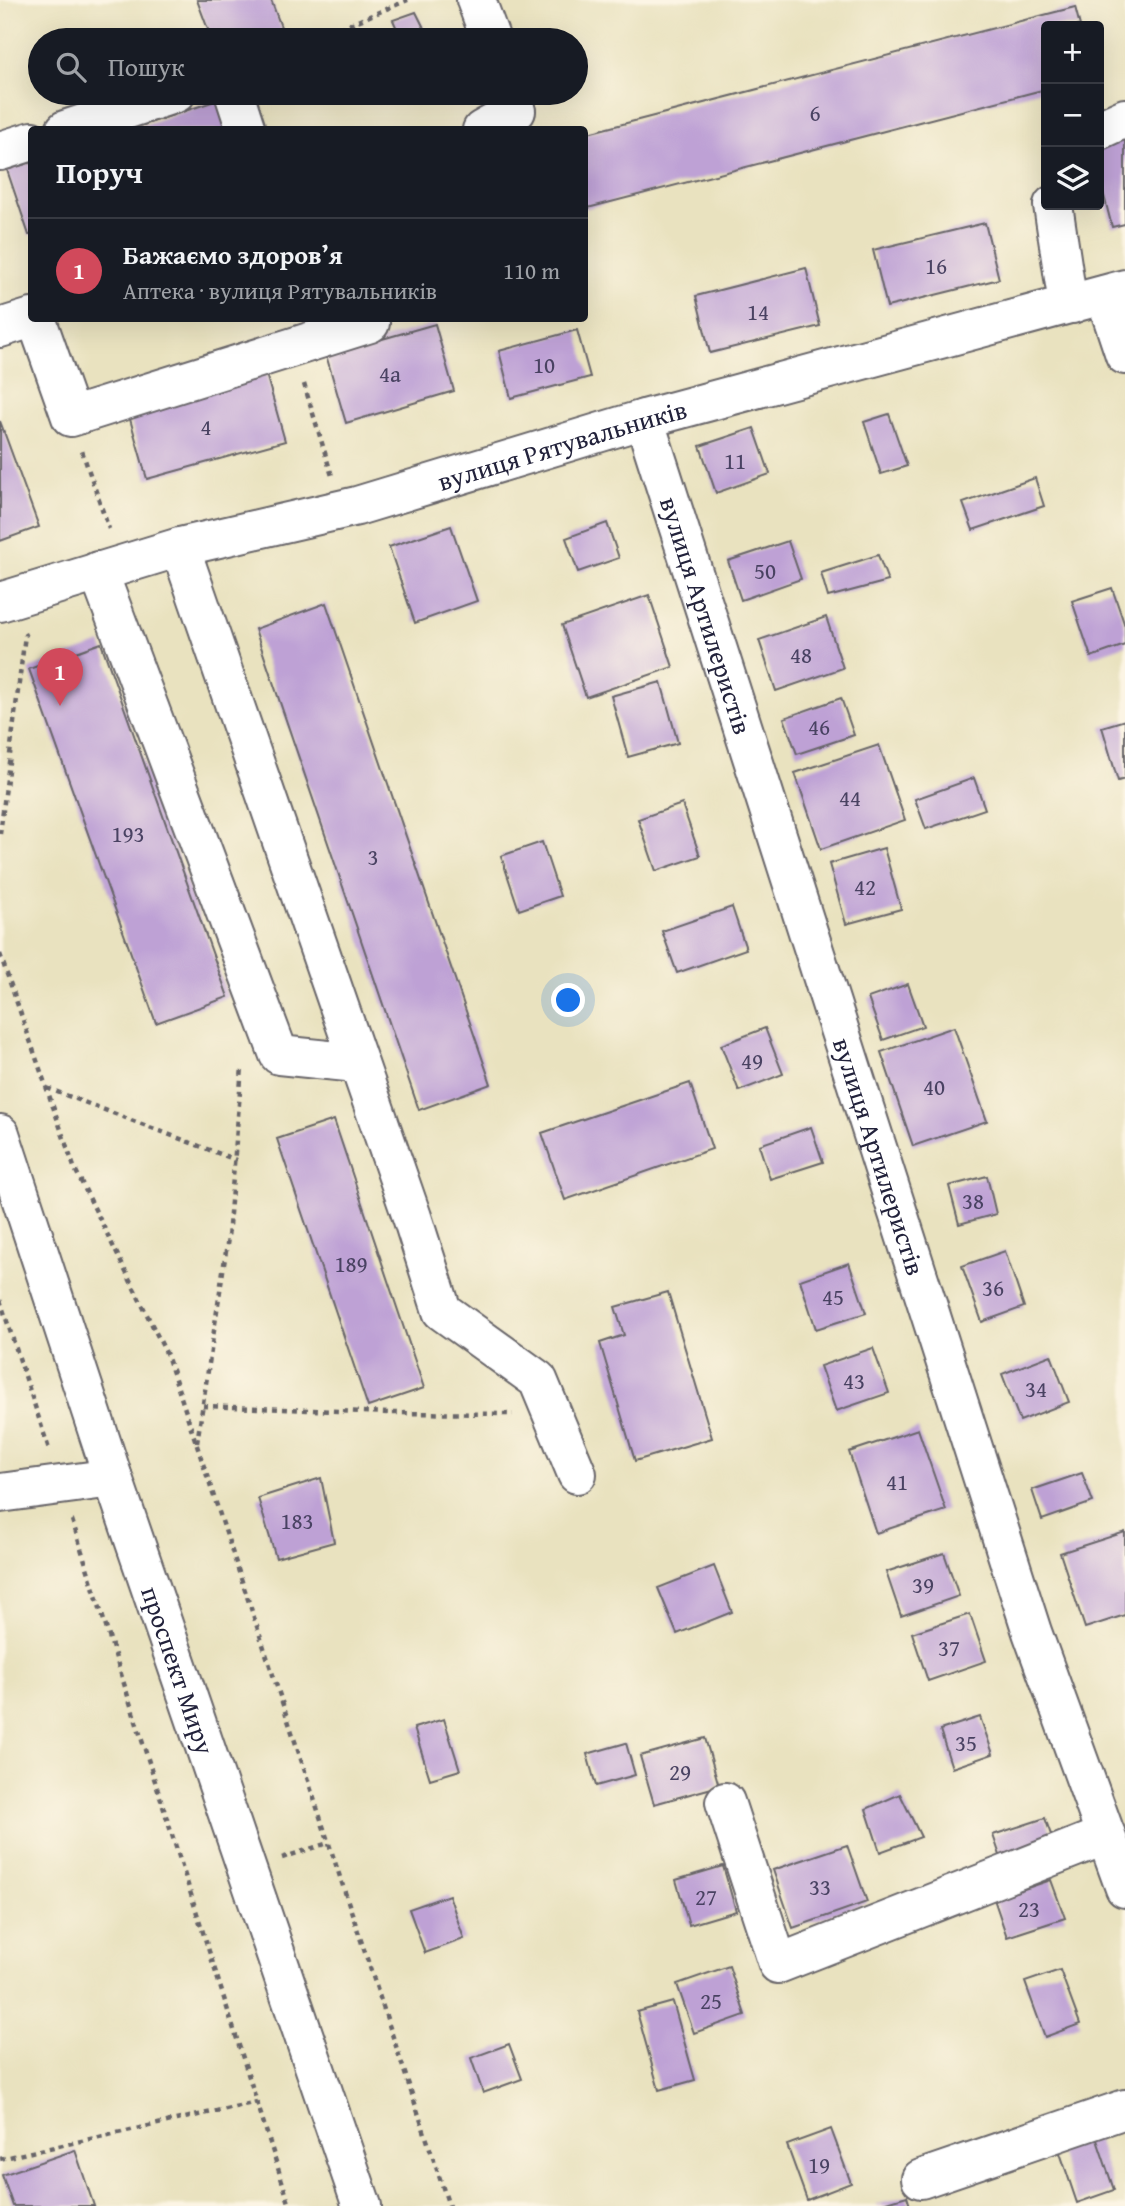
<!DOCTYPE html>
<html lang="uk">
<head>
<meta charset="utf-8">
<style>
  :root { --surface:#171b24; --page:#20242c; --text:#f1f3f6; --muted:#9ea1a6; --line:#363941; --accent:#d1495b }
  body { margin:0; font-family:"Gentium Book Plus",serif; background:var(--page); color:var(--text) }
  .controls { position:absolute; right:21px; top:21px; display:grid; overflow:hidden; border-radius:7px; box-shadow:0 7px 28px #0002 }
  .controls button { width:63px; height:63px; display:grid; place-items:center; padding:0; border:0; border-bottom:2px solid var(--line); background:var(--surface); color:var(--text); font:35px sans-serif }
  .you { position:absolute; left:569px; top:1001px; width:24px; height:24px; margin:-18px; border:5px solid #fff; border-radius:50%; background:#1a73e8; box-shadow:0 0 0 10px #1a73e833 }
  .badge { display:grid; place-items:center; width:46px; height:46px; border-radius:50%; background:var(--accent); color:#fff; font-size:23px; font-weight:700 }
  .pin { position:absolute; translate:-50% -58px; filter:drop-shadow(0 2px 4px #0008) }
  .pin::after { content:''; position:absolute; top:37px; width:24px; height:21px; background:inherit; clip-path:polygon(0 0,100% 0,50% 100%) }
  .list { margin:0; padding:0; list-style:none }
  h2 { display:flex; justify-content:space-between; align-items:center; height:91px; margin:0; padding:0 28px; font-size:30px }
  h2 small { font-size:23px; font-weight:400; color:var(--muted) }
  .list li { display:grid; grid-template-columns:46px 1fr auto; gap:21px; align-items:center; box-sizing:border-box; height:105px; padding:0 28px; border-top:2px solid var(--line) }
  .list b { display:block; font-size:26px; white-space:nowrap }
  .list p { margin:0; font-size:23px; white-space:nowrap; color:var(--muted) }
  .list em { font-size:23px; font-style:normal; color:var(--muted) }
  .icon { flex:none; width:38px; height:38px; fill:none; stroke:currentColor; stroke-width:2; stroke-linecap:round; stroke-linejoin:round }
  .map { position:relative; flex:none; width:1125px; height:2206px; overflow:hidden }
  .search { position:absolute; background:var(--surface); box-shadow:0 7px 28px #0002; left:28px; top:28px; width:560px; height:77px; display:flex; align-items:center; gap:18px; box-sizing:border-box; padding:0 24px; border-radius:38px; color:var(--muted); font-size:26px }
  .panel { position:absolute; background:var(--surface); box-shadow:0 7px 28px #0002; left:28px; top:126px; width:560px; height:196px; border-radius:7px }
  .map>svg:first-child { display:block }
  .building { fill:#bea1d5 }
  .lines { fill:none; stroke-linecap:round; stroke-linejoin:round }
  .minor-casing { stroke:#686569; stroke-width:42 }
  .major-casing { stroke:#686569; stroke-width:42 }
  .path { stroke:#686569; stroke-width:4.5; stroke-dasharray:5 5; stroke-linecap:butt }
  .minor { stroke:#fff; stroke-width:38 }
  .major { stroke:#fff; stroke-width:38 }
  .labels { text-anchor:middle; dominant-baseline:central; stroke-width:5; stroke-linejoin:round; paint-order:stroke }
  .number-label { font-size:23px; fill:#494262 }
  .street-label { font-size:26px; fill:#22223b; stroke:#fcf5e5 }
</style>
</head>
<body>
<div class="map">
<svg width="1125" height="2206" viewBox="0 0 1125 2206">
  <rect width="100%" height="100%" fill="#fcf5e5"/>
  <filter id="ink" filterUnits="userSpaceOnUse"><feTurbulence type="fractalNoise" baseFrequency=".0143" numOctaves="2"/><feDisplacementMap in="SourceGraphic" scale="14" xChannelSelector="R" yChannelSelector="G"/><feConvolveMatrix kernelMatrix="1 2 1 2 8 2 1 2 1" color-interpolation-filters="sRGB"/></filter>
  <filter id="wash" filterUnits="userSpaceOnUse"><feTurbulence type="fractalNoise" baseFrequency=".00686" numOctaves="4" result="noise"/><feDisplacementMap in="SourceGraphic" scale="28" xChannelSelector="R" yChannelSelector="G"/><feGaussianBlur stdDeviation="1.57" result="paint"/><feColorMatrix in="noise" values="0 0 0 0 0 0 0 0 0 0 0 0 0 0 0 0 0 1.4 0 .05"/><feComposite in="paint" operator="in"/></filter>
  <g filter="url(#wash)">
    <rect width="100%" height="100%" fill="#e9e2bf"/>
    <g id="blocks">
      <!-- building -->
      <path class="building" d="M 197,0 L 271,0 L 285,38 L 278,40 L 212,40 Z
        M 1075,7 L 1080,26 L 1046,26 L 1046,89 L 584,209 L 584,134 Z
        M 416,12 L 430,40 L 402,40 L 393,20 Z
        M 221,99 L 232,130 L 132,130 L 131,129 Z
        M 1125,137 L 1125,224 L 1112,227 L 1099,176 L 1099,144 Z
        M 32,162 L 32,235 L 29,235 L 7,170 Z
        M 985,223 L 999,279 L 887,307 L 873,250 Z
        M 806,268 L 820,326 L 710,353 L 696,296 Z
        M 435,324 L 454,391 L 346,423 L 326,355 Z
        M 577,330 L 590,377 L 511,398 L 499,351 Z
        M 266,374 L 285,441 L 147,479 L 128,412 Z
        M 889,414 L 907,466 L 881,474 L 864,422 Z
        M 0,421 L 39,527 L 0,541 Z
        M 754,428 L 770,474 L 716,493 L 700,446 Z
        M 1035,478 L 1044,506 L 973,530 L 963,503 Z
        M 607,523 L 619,558 L 578,572 L 566,538 Z
        M 451,526 L 477,601 L 415,623 L 389,547 Z
        M 788,541 L 801,579 L 741,600 L 728,561 Z
        M 878,555 L 888,581 L 828,597 L 821,573 Z
        M 1112,588 L 1125,626 L 1125,645 L 1091,657 L 1072,601 Z
        M 649,595 L 673,667 L 586,697 L 562,625 Z
        M 326,603 L 491,1084 L 419,1110 L 255,629 Z
        M 826,617 L 843,668 L 776,691 L 759,640 Z
        M 101,643 L 228,997 L 156,1023 L 29,669 Z
        M 661,682 L 678,743 L 628,757 L 611,696 Z
        M 841,698 L 854,735 L 797,754 L 784,718 Z
        M 1125,720 L 1125,779 L 1118,781 L 1102,727 Z
        M 879,745 L 905,820 L 821,849 L 795,773 Z
        M 974,778 L 985,809 L 926,829 L 915,799 Z
        M 682,804 L 700,856 L 656,871 L 638,819 Z
        M 542,842 L 560,896 L 519,910 L 501,856 Z
        M 884,848 L 901,909 L 846,924 L 829,864 Z
        M 732,907 L 746,949 L 677,973 L 662,931 Z
        M 908,984 L 923,1026 L 883,1040 L 868,998 Z
        M 954,1027 L 987,1121 L 913,1146 L 881,1052 Z
        M 765,1028 L 783,1074 L 739,1091 L 721,1045 Z
        M 690,1083 L 712,1149 L 565,1200 L 542,1133 Z
        M 334,1120 L 424,1388 L 368,1407 L 277,1139 Z
        M 811,1127 L 823,1162 L 770,1179 L 759,1145 Z
        M 987,1176 L 996,1214 L 959,1224 L 949,1186 Z
        M 1005,1251 L 1024,1307 L 982,1322 L 962,1266 Z
        M 849,1263 L 866,1313 L 816,1329 L 800,1280 Z
        M 668,1292 L 712,1438 L 635,1461 L 600,1343 L 624,1335 L 615,1307 Z
        M 873,1348 L 889,1393 L 836,1411 L 820,1366 Z
        M 1051,1355 L 1069,1402 L 1020,1421 L 1002,1374 Z
        M 918,1429 L 946,1510 L 876,1533 L 849,1452 Z
        M 1082,1473 L 1093,1502 L 1042,1520 L 1032,1490 Z
        M 321,1478 L 334,1542 L 276,1558 L 258,1498 Z
        M 1125,1532 L 1125,1615 L 1085,1628 L 1060,1553 Z
        M 944,1553 L 959,1596 L 901,1616 L 886,1572 Z
        M 714,1566 L 732,1612 L 677,1634 L 658,1588 Z
        M 970,1614 L 986,1661 L 928,1681 L 912,1633 Z
        M 980,1717 L 993,1754 L 952,1768 L 940,1730 Z
        M 444,1719 L 460,1770 L 430,1779 L 414,1728 Z
        M 705,1738 L 719,1786 L 654,1804 L 640,1756 Z
        M 626,1743 L 635,1775 L 596,1786 L 587,1754 Z
        M 900,1794 L 921,1837 L 880,1852 L 866,1809 Z
        M 1045,1818 L 1056,1849 L 1004,1867 L 993,1835 Z
        M 847,1845 L 867,1902 L 793,1928 L 773,1870 Z
        M 723,1866 L 736,1911 L 689,1925 L 676,1880 Z
        M 1051,1880 L 1065,1918 L 1007,1937 L 994,1899 Z
        M 449,1895 L 464,1939 L 425,1953 L 409,1909 Z
        M 729,1966 L 745,2015 L 694,2033 L 677,1984 Z
        M 1060,1970 L 1080,2024 L 1045,2037 L 1025,1982 Z
        M 673,2002 L 695,2080 L 659,2090 L 637,2012 Z
        M 509,2044 L 522,2079 L 483,2093 L 471,2058 Z
        M 1091,2122 L 1114,2190 L 1077,2203 L 1054,2135 Z
        M 831,2129 L 851,2183 L 807,2200 L 787,2145 Z
        M 75,2150 L 94,2206 L 13,2206 L 2,2175 Z
        M 907,2196 L 910,2206 L 877,2206 L 877,2205 Z"/>
    </g>
  </g>
  <g filter="url(#ink)">
    <use href="#blocks" fill-opacity="0" stroke="#686569" stroke-width="2"/>
    <g class="lines">
      <!-- minor casing -->
      <g class="minor-casing">
        <g id="minor">
          <path d="M 476,0 L 491,40"/>
          <path d="M 234,93 L 246,130"/>
          <path d="M 65,130 L 176,93"/>
          <path d="M 482,130 L 516,111 L 510,93"/>
          <path d="M 1099,130 L 1125,118"/>
          <path d="M 0,151 L 32,141"/>
          <path d="M 1053,205 L 1065,285 L 1072,304"/>
          <path d="M 1105,295 L 1125,355"/>
          <path d="M 36,318 L 71,417 L 370,323"/>
          <path d="M 0,328 L 32,318"/>
          <path id="s1" d="M 644,419 L 1032,1632 L 1125,1888"/>
          <path d="M 180,547 L 412,1217 L 442,1311 L 538,1380 L 577,1474"/>
          <path d="M 98,571 L 279,1055 L 357,1063"/>
          <path id="s2" d="M 0,602 L 180,547 L 357,506 L 644,419 L 1125,289"/>
          <path d="M 0,1493 L 113,1478"/>
          <path d="M 725,1802 L 778,1964 L 1106,1835"/>
          <path d="M 921,2179 L 1125,2109"/>
        </g>
      </g>
      <!-- major casing -->
      <g class="major-casing">
        <g id="major">
          <path id="s3" d="M 0,1134 L 113,1478 L 362,2206"/>
        </g>
      </g>
      <!-- path -->
      <path class="path" d="M 312,40 L 408,0
        M 304,384 L 332,476
        M 82,451 L 109,529
        M 0,834 L 25,635 L 27,634
        M 0,954 L 74,1167 L 167,1355 L 449,2206
        M 47,1088 L 236,1160
        M 0,1300 L 49,1449
        M 203,1406 L 391,1413 L 513,1414
        M 197,1443 L 228,1238 L 242,1067
        M 72,1520 L 290,2206
        M 282,1858 L 328,1843
        M 0,2159 L 257,2102"/>
      <!-- minor -->
      <use href="#minor" class="minor"/>
      <!-- major -->
      <use href="#major" class="major"/>
    </g>
  </g>
  <g class="labels">
    <!-- number labels -->
    <g class="number-label">
      <text x="815" y="112">6</text>
      <text x="936" y="265">16</text>
      <text x="758" y="311">14</text>
      <text x="544" y="364">10</text>
      <text x="390" y="373">4а</text>
      <text x="206" y="426">4</text>
      <text x="735" y="460">11</text>
      <text x="765" y="570">50</text>
      <text x="801" y="654">48</text>
      <text x="819" y="726">46</text>
      <text x="850" y="797">44</text>
      <text x="128" y="833">193</text>
      <text x="373" y="856">3</text>
      <text x="865" y="886">42</text>
      <text x="752" y="1060">49</text>
      <text x="934" y="1086">40</text>
      <text x="973" y="1200">38</text>
      <text x="351" y="1263">189</text>
      <text x="993" y="1287">36</text>
      <text x="833" y="1296">45</text>
      <text x="854" y="1380">43</text>
      <text x="1036" y="1388">34</text>
      <text x="897" y="1481">41</text>
      <text x="297" y="1520">183</text>
      <text x="923" y="1584">39</text>
      <text x="949" y="1647">37</text>
      <text x="966" y="1742">35</text>
      <text x="680" y="1771">29</text>
      <text x="820" y="1886">33</text>
      <text x="706" y="1896">27</text>
      <text x="1029" y="1908">23</text>
      <text x="711" y="2000">25</text>
      <text x="819" y="2164">19</text>
    </g>
    <!-- street labels -->
    <g class="street-label">
      <text stroke="none"><textPath href="#s2" startOffset="584">вулиця Рятувальників</textPath></text>
      <text stroke="none"><textPath href="#s1" startOffset="206">вулиця Артилеристів</textPath></text>
      <text stroke="none"><textPath href="#s1" startOffset="774">вулиця Артилеристів</textPath></text>
      <text stroke="none"><textPath href="#s3" startOffset="565">проспект Миру</textPath></text>
    </g>
  </g>
</svg>
<div class="controls">
<button>+</button>
<button>−</button>
<button><svg class="icon" aria-label="layers" viewBox="0 0 24 24"><path d="M12 4l9 5-9 5-9-5zM3 14l9 5 9-5"/></svg></button>
</div>
<div class="you"></div>
<div class="pin badge" style="left:60px;top:706px">1</div>
<div class="search"><svg class="icon" aria-label="search" viewBox="0 0 24 24"><circle cx="10" cy="10" r="6"/><path d="M15 15l6 6"/></svg>Пошук</div>
<section class="panel">
<h2>Поруч<small></small></h2>
<ul class="list">
<li><span class="badge">1</span><div><b>Бажаємо здоров’я</b><p>Аптека · вулиця Рятувальників</p></div><em>110 m</em></li>
</ul>
</section>
</div>
</body>
</html>
